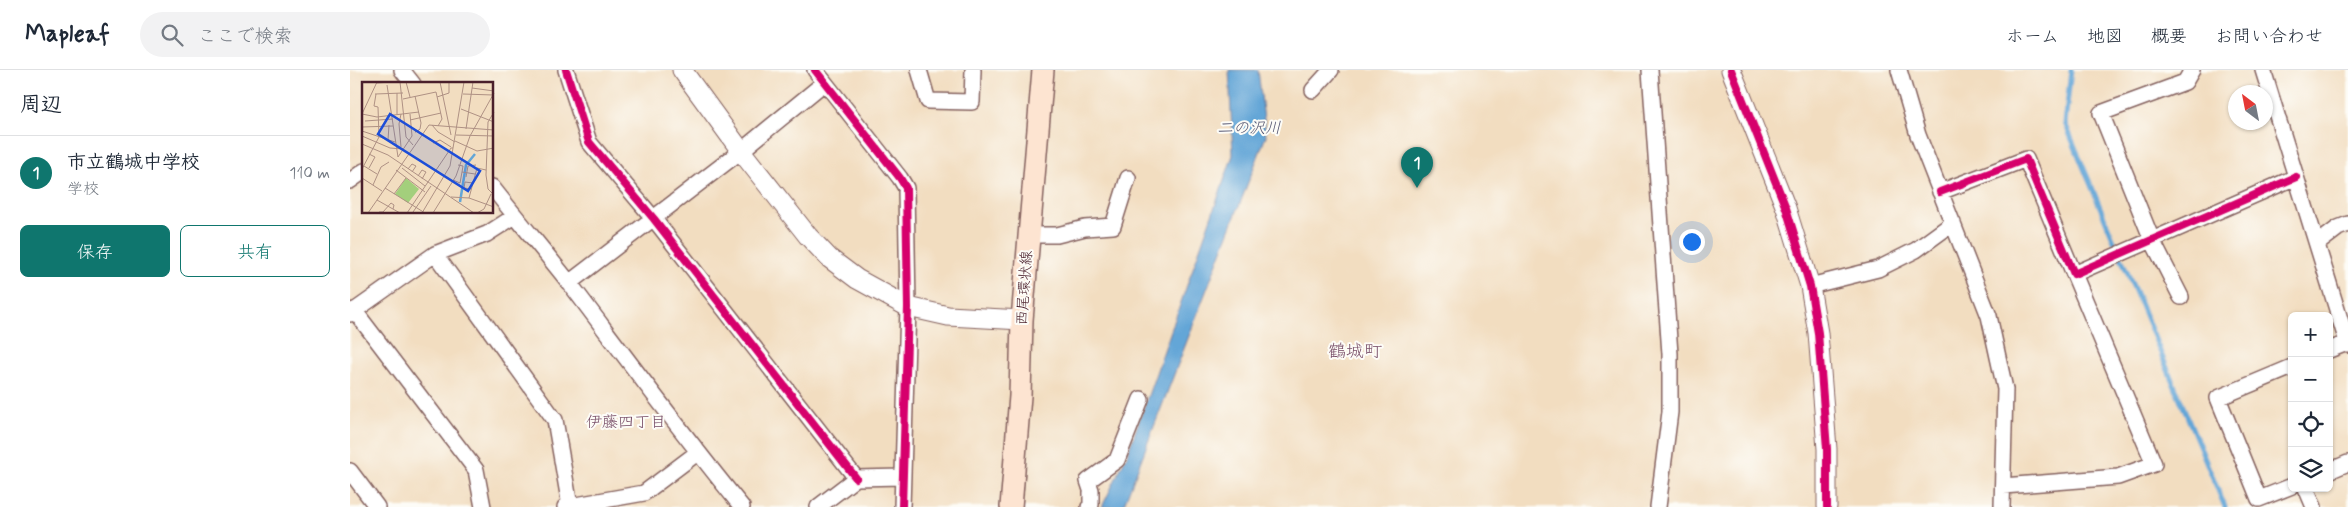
<!DOCTYPE html>
<html lang="ja">
<head>
<meta charset="utf-8">
<style>
  :root { --surface:#fff; --page:#f2f2f3; --text:#1f2937; --muted:#747a83; --line:#e0e1e3; --accent:#0f766e }
  body { margin:0; font-family:Mynerve,"Klee One",sans-serif; background:var(--page); color:var(--text) }
  .controls { position:absolute; right:15px; bottom:15px; display:grid; overflow:hidden; border-radius:8px; box-shadow:0 1px 4px #0004 }
  .controls button { width:45px; height:45px; display:grid; place-items:center; padding:0; border:0; border-bottom:1px solid var(--line); background:var(--surface); color:var(--text); font:25px sans-serif }
  .compass { position:absolute; left:1878px; top:15px; width:45px; height:45px; border-radius:50%; background:var(--surface); box-shadow:0 1px 4px #0004; rotate:328deg }
  .you { position:absolute; left:1341px; top:171px; width:18px; height:18px; margin:-12px; border:4px solid #fff; border-radius:50%; background:#1a73e8; box-shadow:0 0 0 8px #1a73e833 }
  .badge { display:grid; place-items:center; width:32px; height:32px; border-radius:50%; background:var(--accent); color:#fff; font-size:16px; font-weight:700 }
  .pin { position:absolute; translate:-50% -41px; filter:drop-shadow(0 1px 2px #0008) }
  .pin::after { content:''; position:absolute; top:26px; width:18px; height:15px; background:inherit; clip-path:polygon(0 0,100% 0,50% 100%) }
  .list { margin:0; padding:0; list-style:none }
  h2 { display:flex; justify-content:space-between; align-items:center; height:65px; margin:0; padding:0 20px; font-size:21px }
  h2 small { font-size:16px; font-weight:400; color:var(--muted) }
  .list li { display:grid; grid-template-columns:32px 1fr auto; gap:15px; align-items:center; box-sizing:border-box; height:75px; padding:0 20px; border-top:1px solid var(--line) }
  .list b { display:block; font-size:19px; white-space:nowrap }
  .list p { margin:0; font-size:16px; white-space:nowrap; color:var(--muted) }
  .list em { font-size:16px; font-style:normal; color:var(--muted) }
  .actions { display:flex; gap:10px; padding:15px 20px }
  .actions a { flex:1; padding:11px 0; border:1px solid var(--accent); border-radius:8px; text-align:center; font-size:18px; color:var(--accent) }
  .actions .main { background:var(--accent); color:#fff }
  .icon { flex:none; width:28px; height:28px; fill:none; stroke:currentColor; stroke-width:2; stroke-linecap:round; stroke-linejoin:round }
  .map { position:relative; flex:none; width:1998px; height:437px; overflow:hidden }
  header { display:flex; align-items:center; gap:30px; box-sizing:border-box; height:70px; padding:0 25px; background:var(--surface); border-bottom:1px solid var(--line) }
  header strong { font-size:24px }
  nav { display:flex; gap:28px; margin-inline-start:auto; font-size:18px }
  .search { width:350px; height:45px; background:var(--page); display:flex; align-items:center; gap:12px; box-sizing:border-box; padding:0 18px; border-radius:28px; color:var(--muted); font-size:19px }
  main { display:flex }
  aside { flex:1; background:var(--surface) }
  .map>svg:first-child { display:block }
  .water { fill:#63a6d7; stroke:#566281 }
  .lines { fill:none; stroke-linecap:round; stroke-linejoin:round }
  .stream { stroke:#63a6d7; stroke-width:5 }
  .minor-casing { stroke:#85625f; stroke-width:18 }
  .tertiary-casing { stroke:#85625f; stroke-width:21 }
  .secondary-casing { stroke:#85625f; stroke-width:24 }
  .minor { stroke:#fff; stroke-width:15 }
  .tertiary { stroke:#fff; stroke-width:19 }
  .secondary { stroke:#fde4d1; stroke-width:21 }
  .cycleway-casing { stroke:#fdfcf7; stroke-width:11 }
  .cycleway { stroke:#d6006c; stroke-width:8 }
  .labels { text-anchor:middle; dominant-baseline:central; stroke-width:4; stroke-linejoin:round; paint-order:stroke }
  .street-label { font-size:15px; fill:#4a1f2b; stroke:#fdfcf7 }
  .water-label { font-size:16px; font-style:italic; fill:#545570; stroke:#fdfcf7 }
  .neighbourhood-label { font-size:16px; fill:#784e68; stroke:#fdfcf7 }
  .quarter-label { font-size:18px; fill:#784e68; stroke:#fdfcf7 }
  .inset-river { fill:none; stroke:#63a6d7; stroke-width:2.5 }
  .inset-road { fill:none; stroke:#af9184; stroke-width:1 }
  .view { fill:#1d4ed8; fill-opacity:0.15; stroke:#1d4ed8; stroke-width:2.5 }
  .inset-edge { fill:none; stroke:#4a1f2b; stroke-width:2.5 }
</style>
</head>
<body>
<header>
<strong>Mapleaf</strong>
<div class="search"><svg class="icon" aria-label="search" viewBox="0 0 24 24"><circle cx="10" cy="10" r="6"/><path d="M15 15l6 6"/></svg>ここで検索</div>
<nav><a>ホーム</a><a>地図</a><a>概要</a><a>お問い合わせ</a></nav>
</header>
<main>
<aside>
<h2>周辺<small></small></h2>
<ul class="list">
<li><span class="badge">1</span><div><b>市立鶴城中学校</b><p>学校</p></div><em>110 m</em></li>
</ul>
<div class="actions"><a class="main">保存</a><a>共有</a></div>
</aside>
<div class="map">
<svg width="1998" height="437" viewBox="0 0 1998 437">
  <rect width="100%" height="100%" fill="#fdfcf7"/>
  <filter id="ink" filterUnits="userSpaceOnUse"><feTurbulence type="fractalNoise" baseFrequency=".02" numOctaves="2"/><feDisplacementMap in="SourceGraphic" scale="10" xChannelSelector="R" yChannelSelector="G"/><feConvolveMatrix kernelMatrix="1 2 1 2 8 2 1 2 1" color-interpolation-filters="sRGB"/></filter>
  <filter id="wash" filterUnits="userSpaceOnUse"><feTurbulence type="fractalNoise" baseFrequency=".0096" numOctaves="4" result="noise"/><feDisplacementMap in="SourceGraphic" scale="20" xChannelSelector="R" yChannelSelector="G"/><feGaussianBlur stdDeviation="1.12" result="paint"/><feColorMatrix in="noise" values="0 0 0 0 0 0 0 0 0 0 0 0 0 0 0 0 0 1.4 0 .05"/><feComposite in="paint" operator="in"/></filter>
  <g filter="url(#wash)">
    <rect width="100%" height="100%" fill="#f2ddc0"/>
    <!-- water -->
    <path class="water" d="M 879,0 L 908,0 L 916,66 L 773,437 L 752,437 L 777,385 L 883,85 Z"/>
    <g class="lines">
      <!-- stream -->
      <path class="stream" d="M 1721,0 L 1715,53 L 1875,437"/>
    </g>
  </g>
  <g filter="url(#ink)">
    <g class="lines">
      <!-- minor casing -->
      <g class="minor-casing">
        <path id="minor" d="M 52,0 L 63,14
          M 216,0 L 239,72 L 304,149 L 506,408
          M 465,0 L 550,108 L 556,118 L 558,237 L 552,437
          M 569,0 L 578,31 L 622,32 L 623,0
          M 1300,0 L 1320,284 L 1320,342 L 1308,437
          M 1549,0 L 1568,65 L 1639,246 L 1655,319 L 1652,437
          M 1913,0 L 1998,275
          M 963,20 L 981,0
          M 0,111 L 14,101
          M 142,117 C 168,150 195,182 221,215 C 277,289 333,365 392,437
          M 1590,122 L 1676,89 L 1724,204 L 1946,107
          M 679,165 L 707,165 L 735,158 L 763,156 L 778,108
          M 1967,174 L 1988,158 L 1998,154
          M 85,184 L 205,350 L 220,436
          M 219,213 L 391,81 L 474,13
          M 1460,216 L 1528,199 L 1566,180 L 1603,153
          M 1831,227 L 1802,170 L 1751,43 L 1835,12 L 1842,0
          M 4,240 L 126,400 L 133,437
          M 0,244 L 85,184 L 137,164 L 165,146
          M 1979,280 L 1997,273
          M 1942,297 L 1868,328 L 1909,429 L 1942,416
          M 0,401 L 27,437
          M 1979,401 L 1998,393
          M 1653,416 L 1768,407 L 1804,394 L 1724,204
          M 1956,418 L 1964,437
          M 215,437 L 294,423 L 347,383
          M 468,437 L 506,408 L 552,407
          M 739,437 L 741,435 L 741,420 L 738,411 L 767,390 L 791,329"/>
      </g>
      <!-- tertiary casing -->
      <g class="tertiary-casing">
        <path id="tertiary" d="M 332,0 L 391,81 L 458,166 L 479,188 L 507,209 L 558,237 L 598,246 L 672,250
          M 1381,0 L 1436,138 L 1460,216 L 1468,263 L 1477,379 L 1477,437"/>
      </g>
      <!-- secondary casing -->
      <g class="secondary-casing">
        <path id="secondary" d="M 661,437 L 670,326 L 672,250 L 693,0"/>
      </g>
      <!-- minor -->
      <use href="#minor" class="minor"/>
      <!-- tertiary -->
      <use href="#tertiary" class="tertiary"/>
      <!-- secondary -->
      <use href="#secondary" class="secondary"/>
      <!-- cycleway casing -->
      <g class="cycleway-casing">
        <path id="cycleway" d="M 216,0 L 239,72 L 304,149 L 506,408
          M 465,0 L 550,108 L 556,118 L 558,237 L 552,437
          M 1381,0 L 1436,138 L 1460,216 L 1468,263 L 1477,379 L 1477,437
          M 1590,122 L 1676,89 L 1724,204 L 1946,107"/>
      </g>
      <!-- cycleway -->
      <use href="#cycleway" class="cycleway"/>
    </g>
  </g>
  <g class="labels">
    <!-- street labels -->
    <g class="street-label">
      <text transform="translate(675 218) rotate(-86)">西尾環状線</text>
    </g>
    <!-- water labels -->
    <g class="water-label">
      <text x="899" y="58">二の沢川</text>
    </g>
    <!-- neighbourhood labels -->
    <g class="neighbourhood-label">
      <text x="276" y="352">伊藤四丁目</text>
    </g>
    <!-- quarter labels -->
    <g class="quarter-label">
      <text x="1005" y="282">鶴城町</text>
    </g>
  </g>
  <!-- overview -->
  <g transform="translate(12 12)">
    <rect width="131" height="131" fill="#f2ddc0"/>
    <path d="M 44,96 L 57,107 L 46,121 L 33,112 Z" fill="#a3cf7c"/>
    <path class="inset-river" d="M 98,120 L 104,83 L 113,72"/>
    <path class="inset-road" d="M 38,0 L 44,55 L 51,63M 44,0 L 48,15M 78,0 L 89,53M 14,1 L 30,0M 25,3 L 36,75 L 50,54 L 48,32M 110,6 L 132,9M 13,12 L 41,11M 101,12 L 131,13M 53,14 L 59,41 L 58,47 L 57,48 L 53,50 L 57,48M 75,15 L 87,11 L 87,0M 41,17 L 74,10 L 80,37 L 76,44M 99,27 L 132,40M 132,30 L 126,40 L 124,93 L 126,107 L 132,113M 0,32 L 15,35 L 57,30M 0,32 L 15,0M 35,32 L 35,11M 48,38 L 79,31M 3,39 L 31,37M 70,43 L 76,50 L 93,60M 0,45 L 31,44M 104,47 L 111,0M 0,49 L 33,60M 94,53 L 132,54M 0,54 L 28,66 L 41,67M 26,58 L 27,43M 93,59 L 115,69 L 132,66M 71,61 L 78,58 L 89,65M 0,62 L 26,73 L 112,131M 39,65 L 37,42 L 39,32M 96,83 L 101,84 L 100,90 L 113,92M 2,84 L 15,92M 7,86 L 13,75 L 7,72M 40,86 L 63,104M 0,87 L 17,55 L 16,25 L 12,24 L 14,12M 46,87 L 50,82 L 54,84 L 50,90M 34,88 L 63,110M 56,94 L 60,88 L 64,90 L 60,97M 104,95 L 106,84 L 114,83M 0,96 L 20,109M 91,98 L 98,101 L 100,90M 11,103 L 19,85 L 27,80M 23,106 L 63,131M 109,107 L 102,106 L 103,100 L 111,101M 32,112 L 44,96M 89,115 L 107,116 L 132,125M 107,116 L 115,86 L 124,88M 15,118 L 38,131M 17,130 L 21,130 L 29,121 L 32,123 L 31,127M 51,130 L 69,104M 6,131 L 67,43 L 132,48M 45,131 L 89,66 L 91,66M 60,131 L 88,84 L 102,0M 71,131 L 94,94 L 108,54 L 132,11M 115,131 L 122,127 L 129,112"/>
    <path class="view" d="M 28,32 L 118,89 L 106,109 L 16,52 Z"/>
    <rect width="131" height="131" class="inset-edge"/>
  </g>
</svg>
<div class="controls">
<button>+</button>
<button>−</button>
<button><svg class="icon" aria-label="locate" viewBox="0 0 24 24"><circle cx="12" cy="12" r="6"/><path d="M12 2v4M12 18v4M2 12h4M18 12h4"/></svg></button>
<button><svg class="icon" aria-label="layers" viewBox="0 0 24 24"><path d="M12 4l9 5-9 5-9-5zM3 14l9 5 9-5"/></svg></button>
</div>
<svg class="compass" viewBox="-18 -18 36 36"><path d="M0-13l5 13h-10z" fill="#e53935"/><path d="M0 13l5-13h-10z" fill="#747a83"/></svg>
<div class="you"></div>
<div class="pin badge" style="left:1067px;top:118px">1</div>
</div>
</main>
</body>
</html>
